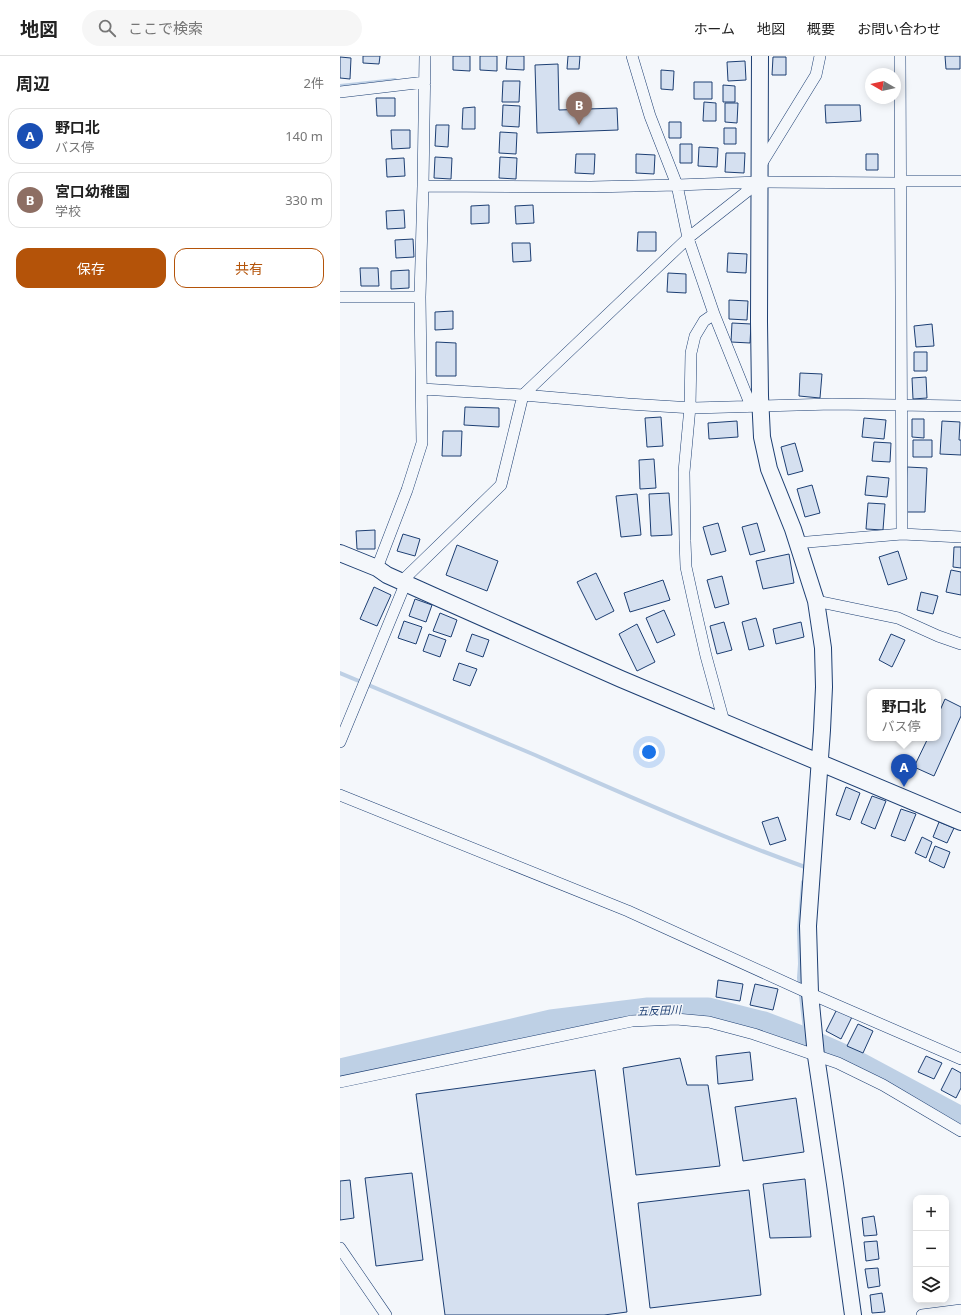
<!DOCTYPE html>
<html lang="ja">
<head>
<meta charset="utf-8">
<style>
  :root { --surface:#fff; --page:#f6f6f6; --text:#222; --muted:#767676; --line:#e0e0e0; --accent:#b45309 }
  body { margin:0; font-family:"Noto Sans","Noto Sans JP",sans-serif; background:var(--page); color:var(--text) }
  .controls { position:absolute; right:12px; bottom:12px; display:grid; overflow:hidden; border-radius:8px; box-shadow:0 2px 10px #0003 }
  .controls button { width:36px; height:36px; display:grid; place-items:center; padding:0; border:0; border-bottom:1px solid var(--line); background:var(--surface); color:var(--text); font:20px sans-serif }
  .compass { position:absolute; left:525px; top:12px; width:36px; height:36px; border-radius:50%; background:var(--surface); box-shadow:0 2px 10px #0003; rotate:279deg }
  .you { position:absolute; left:309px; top:696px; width:14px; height:14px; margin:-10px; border:3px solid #fff; border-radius:50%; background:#1a73e8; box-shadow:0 0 0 6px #1a73e833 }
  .badge { display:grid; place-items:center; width:26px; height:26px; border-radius:50%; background:var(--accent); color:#fff; font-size:13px; font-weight:700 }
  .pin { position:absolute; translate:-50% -33px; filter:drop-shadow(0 1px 2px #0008) }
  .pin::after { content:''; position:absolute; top:21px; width:14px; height:12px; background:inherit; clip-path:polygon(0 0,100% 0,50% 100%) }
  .popup { position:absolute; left:527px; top:633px; width:74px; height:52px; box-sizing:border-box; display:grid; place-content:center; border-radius:8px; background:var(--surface); filter:drop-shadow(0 1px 3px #0005); font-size:13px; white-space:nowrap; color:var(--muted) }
  .popup b { font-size:15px; color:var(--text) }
  .popup::after { content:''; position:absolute; left:50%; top:100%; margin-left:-8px; border:8px solid transparent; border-top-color:var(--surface) }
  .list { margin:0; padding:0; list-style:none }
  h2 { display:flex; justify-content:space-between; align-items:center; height:52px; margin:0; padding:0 16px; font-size:17px }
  h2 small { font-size:13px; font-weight:400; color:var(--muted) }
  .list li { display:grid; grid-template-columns:26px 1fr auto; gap:12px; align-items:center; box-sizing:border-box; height:56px; margin:0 8px 8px; padding:0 8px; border:1px solid var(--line); border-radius:12px }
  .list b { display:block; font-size:15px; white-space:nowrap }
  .list p { margin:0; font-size:13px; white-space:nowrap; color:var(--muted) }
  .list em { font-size:13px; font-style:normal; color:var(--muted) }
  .actions { display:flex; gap:8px; padding:12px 16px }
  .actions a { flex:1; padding:9px 0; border:1px solid var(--accent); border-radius:12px; text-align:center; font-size:14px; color:var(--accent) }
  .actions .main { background:var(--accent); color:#fff }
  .icon { flex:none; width:22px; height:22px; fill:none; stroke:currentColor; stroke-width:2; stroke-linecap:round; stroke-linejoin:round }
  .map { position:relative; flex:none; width:621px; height:1259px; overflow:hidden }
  header { display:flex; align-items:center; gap:24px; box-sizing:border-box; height:56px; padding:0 20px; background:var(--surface); border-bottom:1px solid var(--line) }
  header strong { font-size:19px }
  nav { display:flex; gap:22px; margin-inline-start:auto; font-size:14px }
  .search { width:280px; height:36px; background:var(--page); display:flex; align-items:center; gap:10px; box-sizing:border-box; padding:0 14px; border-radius:22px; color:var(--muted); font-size:15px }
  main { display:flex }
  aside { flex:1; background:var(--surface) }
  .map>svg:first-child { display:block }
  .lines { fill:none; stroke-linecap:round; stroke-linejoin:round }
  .stream { stroke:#bed0e5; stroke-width:4 }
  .river { stroke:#bed0e5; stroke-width:23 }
  .building { fill:#d5e0f0; stroke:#1d3f73 }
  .street-casing { stroke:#1d3f73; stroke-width:12 }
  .secondary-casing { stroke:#1d3f73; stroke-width:18 }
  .street { stroke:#f4f7fb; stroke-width:11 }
  .secondary { stroke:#f4f7fb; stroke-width:16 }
  .labels { text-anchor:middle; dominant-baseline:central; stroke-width:3; stroke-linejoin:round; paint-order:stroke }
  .water-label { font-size:11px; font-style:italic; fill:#1d3f73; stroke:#f4f7fb }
</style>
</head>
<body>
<header>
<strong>地図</strong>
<div class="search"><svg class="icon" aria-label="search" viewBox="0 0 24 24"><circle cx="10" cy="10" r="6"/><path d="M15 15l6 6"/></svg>ここで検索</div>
<nav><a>ホーム</a><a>地図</a><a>概要</a><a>お問い合わせ</a></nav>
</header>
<main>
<aside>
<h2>周辺<small>2件</small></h2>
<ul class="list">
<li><span class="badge" style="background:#1a4fb4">A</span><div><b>野口北</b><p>バス停</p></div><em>140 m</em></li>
<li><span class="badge" style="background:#8d6e63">B</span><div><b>宮口幼稚園</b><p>学校</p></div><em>330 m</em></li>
</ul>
<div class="actions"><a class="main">保存</a><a>共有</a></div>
</aside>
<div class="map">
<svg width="621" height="1259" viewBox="0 0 621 1259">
  <rect width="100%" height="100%" fill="#f4f7fb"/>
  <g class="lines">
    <!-- stream -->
    <path class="stream" d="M 0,30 L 55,24
      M 0,617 C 65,645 130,671 195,699 C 284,738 373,778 465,811 L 465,815
      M 463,826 L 459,874 L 460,908 L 459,922 L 466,983"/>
    <!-- river -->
    <path class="river" d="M 0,1014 L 211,965 L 308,953 L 368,953 L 424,967 L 466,983 L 507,1001 L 621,1062"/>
  </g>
  <!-- building -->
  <path class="building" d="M 23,0 L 40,0 L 39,8 L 23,7 Z
    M 113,0 L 130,0 L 130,15 L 113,14 Z
    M 140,0 L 157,0 L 157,15 L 140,14 Z
    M 167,0 L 184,0 L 184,14 L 166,13 Z
    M 228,0 L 240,0 L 239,13 L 227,13 Z
    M 605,0 L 620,0 L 620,13 L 606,13 Z
    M 0,1 L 11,2 L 10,23 L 0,22 Z
    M 433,1 L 446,1 L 446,19 L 432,19 Z
    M 405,5 L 406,24 L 388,25 L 387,6 Z
    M 218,8 L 219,54 L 277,52 L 278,74 L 197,77 L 195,9 Z
    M 321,14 L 334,15 L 333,34 L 321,33 Z
    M 163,25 L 180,25 L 179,46 L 162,46 Z
    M 354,26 L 372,26 L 372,43 L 354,43 Z
    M 383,29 L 395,30 L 395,46 L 383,46 Z
    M 36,42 L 55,42 L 55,60 L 37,60 Z
    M 364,46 L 376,47 L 376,65 L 363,65 Z
    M 385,47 L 398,47 L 397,67 L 385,66 Z
    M 163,49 L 180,50 L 179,71 L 162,70 Z
    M 485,49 L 520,49 L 521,65 L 486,67 Z
    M 135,51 L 135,73 L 122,73 L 123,52 Z
    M 329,66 L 341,66 L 341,82 L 329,82 Z
    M 96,69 L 109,69 L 108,91 L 95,90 Z
    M 384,72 L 396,72 L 396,88 L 384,88 Z
    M 51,74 L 70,74 L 70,92 L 52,93 Z
    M 160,76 L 177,77 L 176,98 L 159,97 Z
    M 340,88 L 352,88 L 352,107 L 340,107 Z
    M 359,91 L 378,92 L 377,111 L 358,110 Z
    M 386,97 L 405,97 L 404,117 L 385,116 Z
    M 236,98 L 255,98 L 254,118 L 235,117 Z
    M 296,98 L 315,99 L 314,118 L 296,117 Z
    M 526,98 L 538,98 L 538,114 L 526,114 Z
    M 95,101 L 112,102 L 111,123 L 94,122 Z
    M 160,101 L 177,102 L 176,123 L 159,122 Z
    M 64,102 L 65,120 L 47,121 L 46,103 Z
    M 149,149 L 149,167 L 131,168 L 131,150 Z
    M 193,149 L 194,167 L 176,168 L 175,150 Z
    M 64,154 L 65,172 L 47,173 L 46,155 Z
    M 298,176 L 316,176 L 316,195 L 297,195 Z
    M 73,183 L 74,201 L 56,202 L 55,184 Z
    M 172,187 L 190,187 L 191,205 L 173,206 Z
    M 388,197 L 407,198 L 406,217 L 387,216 Z
    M 20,212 L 38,212 L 39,230 L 21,230 Z
    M 69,214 L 69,232 L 51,233 L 51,215 Z
    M 328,217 L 346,218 L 346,237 L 327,236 Z
    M 389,244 L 408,245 L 407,264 L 389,263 Z
    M 113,255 L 113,273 L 95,274 L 95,256 Z
    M 392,267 L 411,268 L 410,287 L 391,286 Z
    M 592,268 L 594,290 L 576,291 L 574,270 Z
    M 96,286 L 116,287 L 116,320 L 96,320 Z
    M 574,296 L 587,296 L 587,315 L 574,315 Z
    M 460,317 L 482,318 L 480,342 L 459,340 Z
    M 586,321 L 587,342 L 573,343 L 572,322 Z
    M 125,351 L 159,352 L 159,371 L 124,369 Z
    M 321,361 L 323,390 L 307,391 L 305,362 Z
    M 524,362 L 546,364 L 544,383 L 522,381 Z
    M 572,363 L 584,363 L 584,382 L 572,381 Z
    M 397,365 L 398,381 L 369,383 L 368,367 Z
    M 602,365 L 620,366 L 619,384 L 621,384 L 621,399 L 600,398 Z
    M 103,375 L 122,375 L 121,400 L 102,400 Z
    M 573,384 L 592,384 L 592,401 L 573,401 Z
    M 534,386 L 551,387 L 550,406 L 532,405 Z
    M 455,387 L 463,415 L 448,419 L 441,391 Z
    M 314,403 L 316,432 L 300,433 L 299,404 Z
    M 567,411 L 587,412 L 585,456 L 565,456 Z
    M 527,420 L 549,422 L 547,441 L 525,439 Z
    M 472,429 L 480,457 L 465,461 L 457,433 Z
    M 329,437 L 332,479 L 311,480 L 309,438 Z
    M 297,438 L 301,479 L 281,481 L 276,440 Z
    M 528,447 L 545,448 L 543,474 L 526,473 Z
    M 378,467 L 386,495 L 371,499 L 363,471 Z
    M 417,467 L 425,495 L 410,499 L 402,471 Z
    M 35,474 L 35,493 L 17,493 L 16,475 Z
    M 63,478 L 80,483 L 75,500 L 57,495 Z
    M 117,489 L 158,505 L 147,535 L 106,519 Z
    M 614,491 L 621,491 L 621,512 L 613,511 Z
    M 558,495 L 567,523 L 548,529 L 539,501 Z
    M 449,498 L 454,527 L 423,533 L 416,505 Z
    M 611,514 L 621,516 L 621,539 L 606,536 Z
    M 256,517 L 274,555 L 256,564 L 237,526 Z
    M 382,520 L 389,548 L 375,552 L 367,524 Z
    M 323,524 L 330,544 L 290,556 L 284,537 Z
    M 34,531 L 51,539 L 37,570 L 20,563 Z
    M 581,536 L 598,540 L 593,558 L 577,554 Z
    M 75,543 L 92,549 L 86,566 L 69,560 Z
    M 324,554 L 335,579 L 317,587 L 306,562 Z
    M 100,557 L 117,564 L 111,581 L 93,575 Z
    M 416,562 L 424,590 L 409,594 L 402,566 Z
    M 64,565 L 82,571 L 76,588 L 58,582 Z
    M 384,566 L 392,594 L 377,598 L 370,570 Z
    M 461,566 L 464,581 L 436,588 L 433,573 Z
    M 297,568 L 315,606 L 297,615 L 279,578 Z
    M 89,578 L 106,584 L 100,601 L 83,595 Z
    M 132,578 L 149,584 L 143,601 L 126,595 Z
    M 551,578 L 565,584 L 552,611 L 539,604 Z
    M 119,607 L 137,613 L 130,630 L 113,624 Z
    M 605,643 L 621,651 L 621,660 L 594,720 L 574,711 L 588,682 L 598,682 L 598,659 Z
    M 506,731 L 520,737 L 510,764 L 496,759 Z
    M 532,740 L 546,745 L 535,773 L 521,767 Z
    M 561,753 L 576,758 L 565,785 L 551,780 Z
    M 438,761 L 446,784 L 430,789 L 422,766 Z
    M 599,766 L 614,772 L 607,787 L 593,781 Z
    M 582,781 L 592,786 L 586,802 L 575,797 Z
    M 595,790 L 610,796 L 604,812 L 589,805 Z
    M 378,924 L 403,928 L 400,945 L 376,941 Z
    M 415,928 L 438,933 L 433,954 L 410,949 Z
    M 497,953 L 512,961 L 501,983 L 486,975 Z
    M 518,968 L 533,975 L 523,997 L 507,990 Z
    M 410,996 L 413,1024 L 378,1028 L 376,1000 Z
    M 586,1000 L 602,1007 L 594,1023 L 578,1016 Z
    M 340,1002 L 347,1029 L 368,1029 L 380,1110 L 296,1119 L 283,1012 Z
    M 612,1012 L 621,1017 L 621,1032 L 616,1042 L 601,1034 Z
    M 255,1014 L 287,1256 L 264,1259 L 105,1259 L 76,1038 Z
    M 456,1042 L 464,1096 L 403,1105 L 395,1051 Z
    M 72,1117 L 83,1204 L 36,1210 L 25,1122 Z
    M 465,1123 L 471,1181 L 430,1182 L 423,1128 Z
    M 10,1124 L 14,1162 L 0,1164 L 0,1125 Z
    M 409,1134 L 421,1239 L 310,1252 L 298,1147 Z
    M 534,1160 L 537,1179 L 524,1180 L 522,1162 Z
    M 537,1185 L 539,1203 L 526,1205 L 524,1186 Z
    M 538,1212 L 540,1230 L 528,1232 L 525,1213 Z
    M 542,1237 L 545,1256 L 532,1257 L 530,1239 Z"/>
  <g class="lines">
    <!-- street casing -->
    <g class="street-casing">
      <path id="street" d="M 85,0 L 83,130 L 251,131 L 337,129 L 419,126 L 558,127 L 561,125 L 621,125
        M 292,0 L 310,60 L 337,129 L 348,182 L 374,258 L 411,350
        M 560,0 L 562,478
        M 0,36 L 85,26
        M 420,110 L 476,19 L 480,0
        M 0,241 L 80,241
        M 374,258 L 364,265 L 355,280 L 351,297 L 350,351 L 344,416 L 345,485 L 346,511 L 353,543 L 366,600 L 384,666
        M 82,333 L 183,339 L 288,348 L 353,352 L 492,348 L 621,350
        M 456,487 L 562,478 L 621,481
        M 37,512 L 67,434 L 82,387 L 80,241 L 83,130
        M 62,525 L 161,429 L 183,339 L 348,182 L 419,126
        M 476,545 L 558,562 L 598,580 L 621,588
        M 0,686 L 66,526
        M 0,739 L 288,855 L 464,935 L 621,1003
        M 0,1026 L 292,965 L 336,963 L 369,966 L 414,978 L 498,1007 L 543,1029 L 621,1075
        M 0,1192 L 46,1259
        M 582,1259 L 621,1254"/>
    </g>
    <!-- secondary casing -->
    <g class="secondary-casing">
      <path id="secondary" d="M 420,0 L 419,266 L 420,340 L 422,381 L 429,413 L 453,473 L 476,545 L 483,592 L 484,631 L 482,674 L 468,870 L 470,937 L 476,1000 L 495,1128 L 513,1259
        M 0,497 L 37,512 L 47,519 L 96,541 L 281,623 L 621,766"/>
    </g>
    <!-- street -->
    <use href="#street" class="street"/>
    <!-- secondary -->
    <use href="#secondary" class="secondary"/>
  </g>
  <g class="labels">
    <!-- water labels -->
    <g class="water-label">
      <text transform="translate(319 954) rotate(-2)">五反田川</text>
    </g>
  </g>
</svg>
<div class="controls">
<button>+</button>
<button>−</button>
<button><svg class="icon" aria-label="layers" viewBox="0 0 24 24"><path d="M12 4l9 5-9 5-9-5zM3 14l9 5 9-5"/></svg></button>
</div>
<svg class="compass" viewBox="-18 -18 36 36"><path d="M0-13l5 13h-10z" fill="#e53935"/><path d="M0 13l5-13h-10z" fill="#767676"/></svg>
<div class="you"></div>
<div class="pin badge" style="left:564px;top:731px;background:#1a4fb4">A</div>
<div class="popup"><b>野口北</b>バス停</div>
<div class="pin badge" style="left:239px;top:69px;background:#8d6e63">B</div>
</div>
</main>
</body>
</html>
